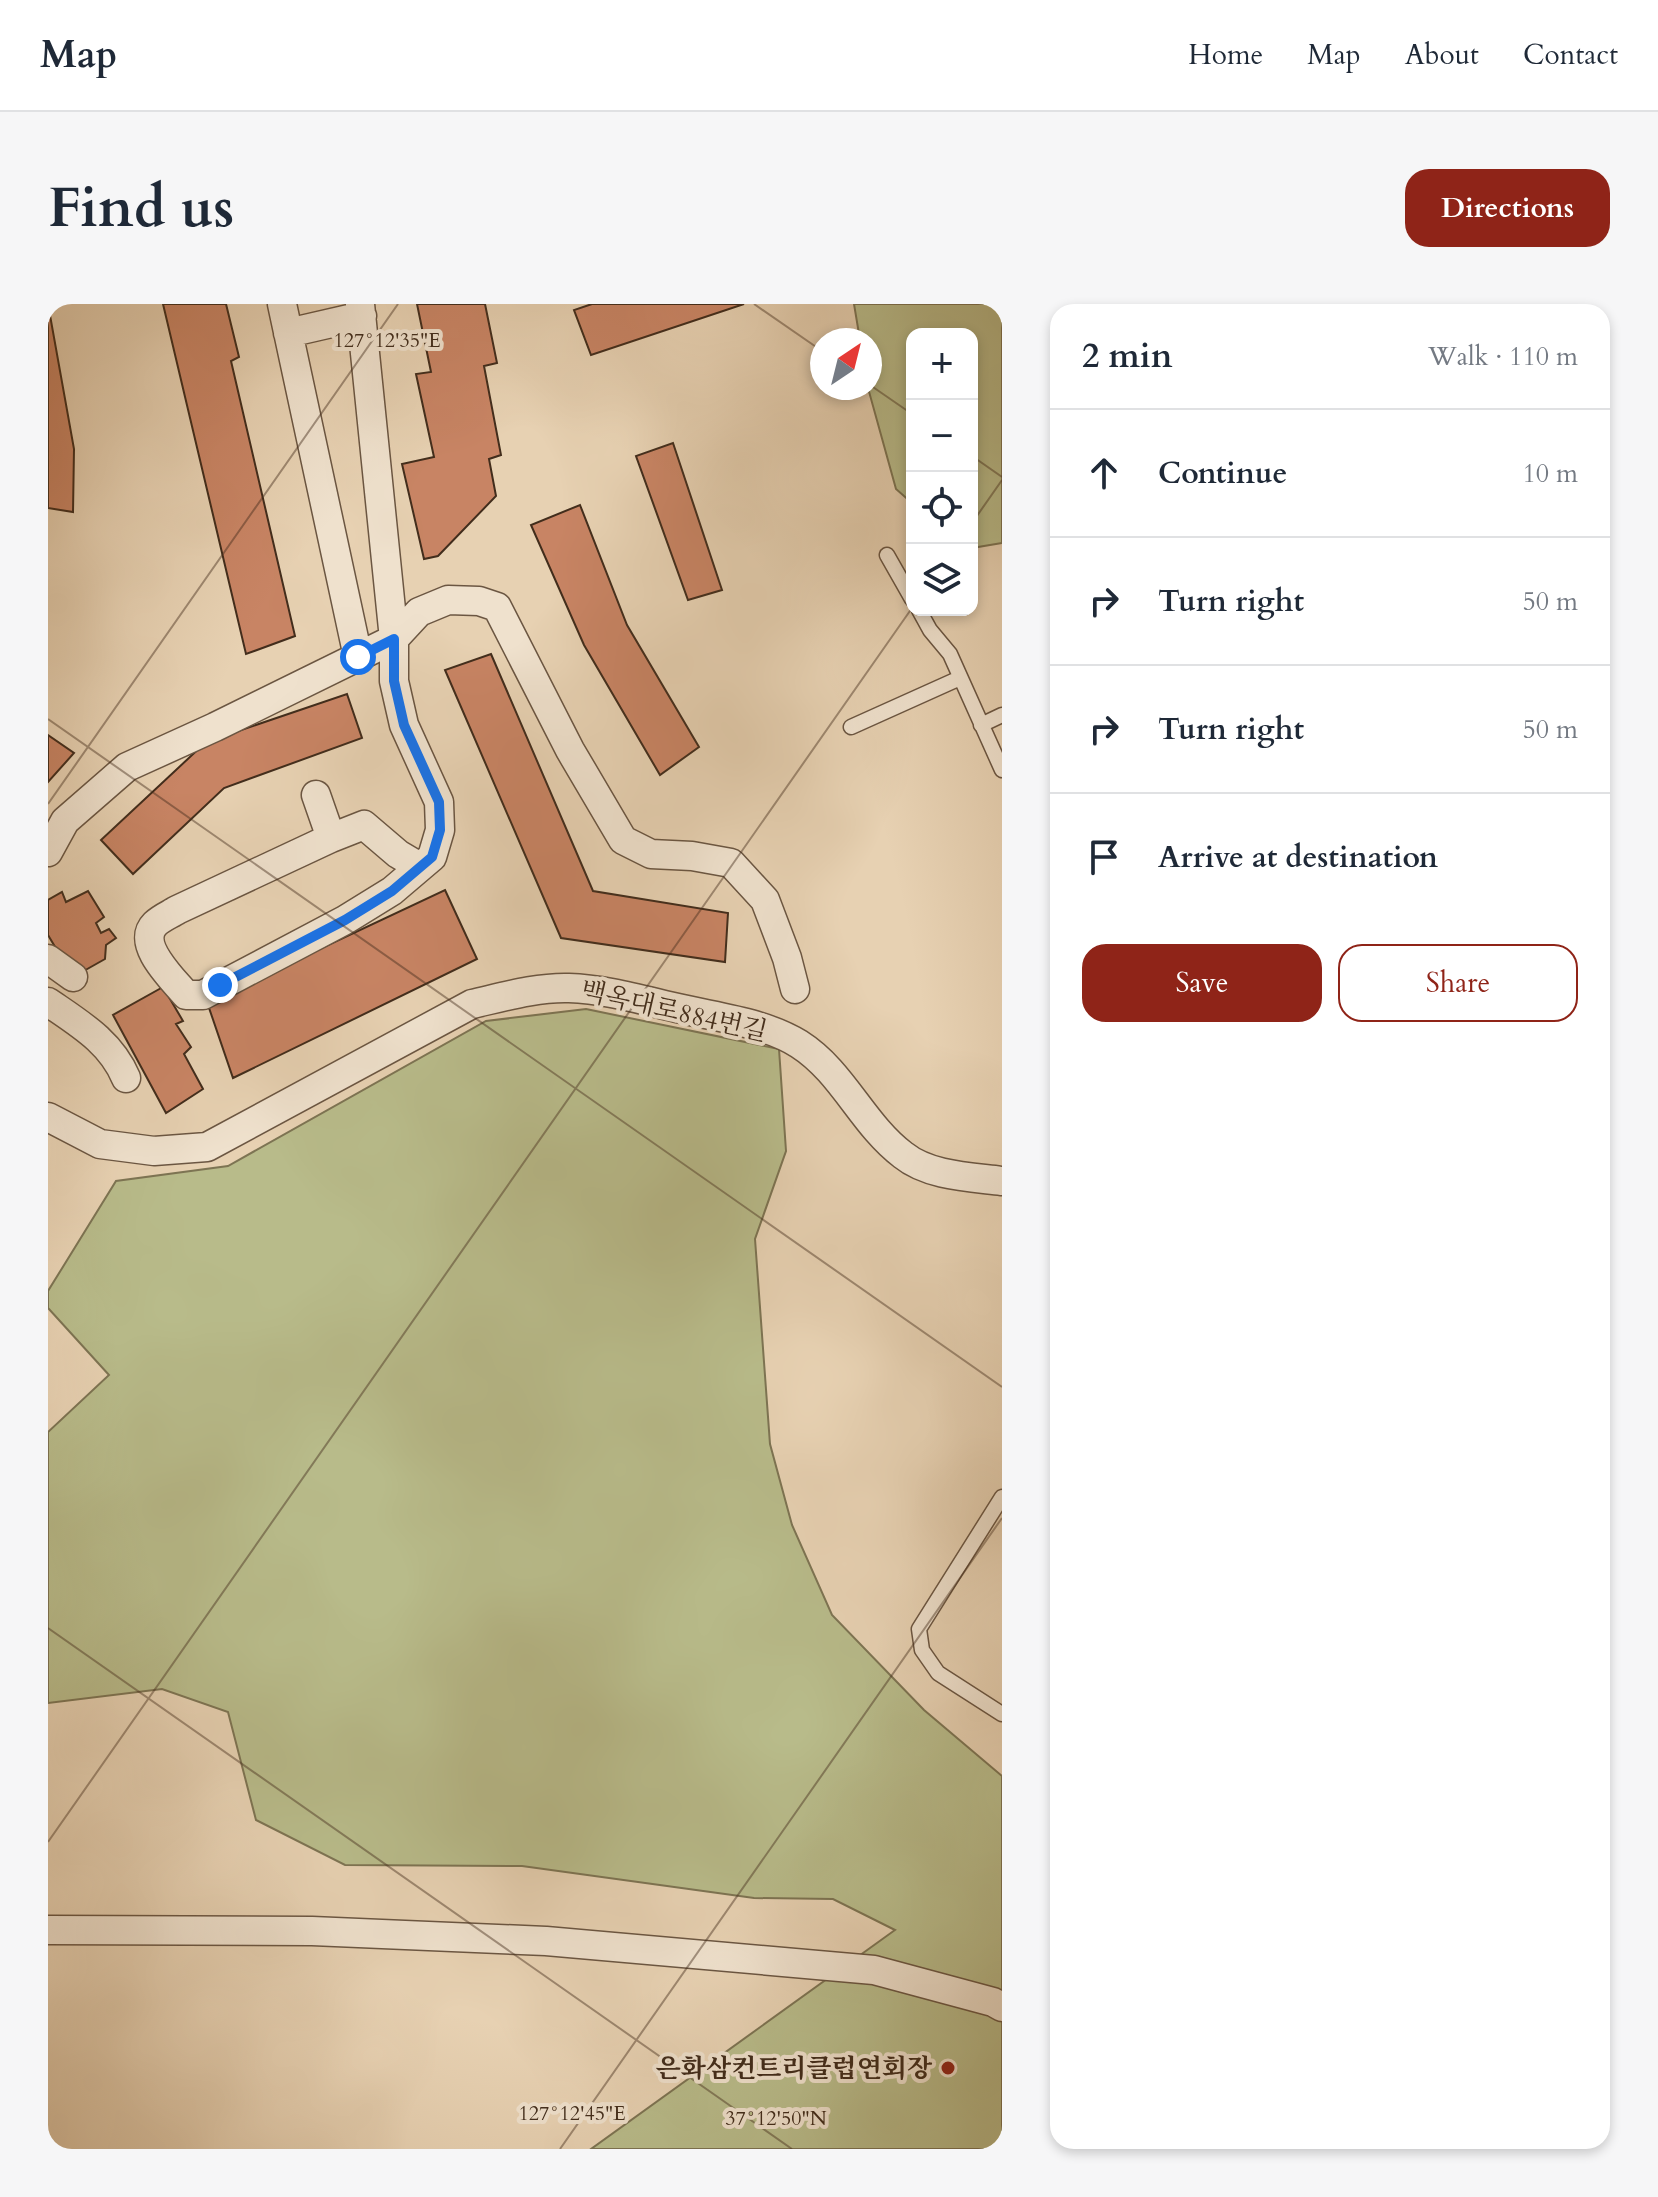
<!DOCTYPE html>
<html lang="en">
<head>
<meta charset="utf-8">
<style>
  :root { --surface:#fff; --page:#f6f6f7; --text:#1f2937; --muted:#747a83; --line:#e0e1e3; --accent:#8f2418 }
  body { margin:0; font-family:Cardo,"Noto Serif KR",serif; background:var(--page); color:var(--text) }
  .controls { position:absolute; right:24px; top:24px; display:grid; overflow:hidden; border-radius:16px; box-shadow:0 4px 12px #0003 }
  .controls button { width:72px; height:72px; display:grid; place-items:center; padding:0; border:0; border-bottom:2px solid var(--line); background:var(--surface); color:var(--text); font:40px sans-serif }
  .compass { position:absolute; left:762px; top:24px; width:72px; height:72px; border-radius:50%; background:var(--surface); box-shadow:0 4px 12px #0003; rotate:35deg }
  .stop { position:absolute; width:24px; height:24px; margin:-18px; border:6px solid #1a73e8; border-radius:50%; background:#fff }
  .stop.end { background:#1a73e8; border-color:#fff; box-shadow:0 2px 8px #0008 }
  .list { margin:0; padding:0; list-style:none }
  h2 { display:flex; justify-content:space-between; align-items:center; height:104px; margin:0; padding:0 32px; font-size:34px }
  h2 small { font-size:26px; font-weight:400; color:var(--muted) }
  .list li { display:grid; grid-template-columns:52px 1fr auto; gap:24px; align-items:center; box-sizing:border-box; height:128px; padding:0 32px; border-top:2px solid var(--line) }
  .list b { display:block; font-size:30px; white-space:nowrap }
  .list em { font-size:26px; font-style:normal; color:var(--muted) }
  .actions { display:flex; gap:16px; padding:24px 32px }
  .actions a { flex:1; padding:18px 0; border:2px solid var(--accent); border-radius:24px; text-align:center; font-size:28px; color:var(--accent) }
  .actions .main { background:var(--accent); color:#fff }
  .icon { flex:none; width:44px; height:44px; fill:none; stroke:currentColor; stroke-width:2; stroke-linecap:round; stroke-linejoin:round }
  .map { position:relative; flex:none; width:954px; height:1845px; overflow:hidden; border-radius:24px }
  header { display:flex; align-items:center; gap:48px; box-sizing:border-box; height:112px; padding:0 40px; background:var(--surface); border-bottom:2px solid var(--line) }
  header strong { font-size:38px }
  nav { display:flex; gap:44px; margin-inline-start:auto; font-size:28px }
  .intro { display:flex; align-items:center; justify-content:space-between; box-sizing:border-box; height:192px; padding:0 48px }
  h1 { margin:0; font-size:56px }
  .button { padding:20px 36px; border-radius:24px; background:var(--accent); color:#fff; font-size:28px; font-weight:700 }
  main { display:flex; gap:48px; padding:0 48px }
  aside { flex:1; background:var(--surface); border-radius:24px; box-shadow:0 4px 12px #0003 }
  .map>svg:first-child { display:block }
  .green { fill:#b8bb8a; stroke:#7d7453; stroke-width:2 }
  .building { fill:#c88464; stroke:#422d1c; stroke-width:2 }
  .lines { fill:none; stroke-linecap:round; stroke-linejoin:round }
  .lane-casing { stroke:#6b5642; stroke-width:17 }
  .street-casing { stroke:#6b5642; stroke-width:31 }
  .lane { stroke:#efe1cd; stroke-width:14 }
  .street { stroke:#efe1cd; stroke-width:28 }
  .route { stroke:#1a73e8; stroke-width:10 }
  .ticks { fill:none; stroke:#422d1c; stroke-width:2; stroke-opacity:0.45 }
  .poi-dot { fill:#8f2418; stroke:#efe1cd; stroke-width:3 }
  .labels { text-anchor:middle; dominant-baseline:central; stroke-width:8; stroke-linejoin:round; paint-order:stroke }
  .street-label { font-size:26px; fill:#422d1c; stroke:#efe1cd }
  .poi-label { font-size:26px; font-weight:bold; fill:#422d1c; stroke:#efe1cd; text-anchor:end }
  .ticks-label { font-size:20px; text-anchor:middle; fill:#422d1c; stroke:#efe1cd; stroke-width:8; stroke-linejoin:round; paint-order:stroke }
</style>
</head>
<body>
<header>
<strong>Map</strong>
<nav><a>Home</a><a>Map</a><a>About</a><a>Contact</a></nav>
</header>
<div class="intro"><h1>Find us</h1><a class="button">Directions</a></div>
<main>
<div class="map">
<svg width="954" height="1845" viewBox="0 0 954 1845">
  <rect width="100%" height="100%" fill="#e7d1b2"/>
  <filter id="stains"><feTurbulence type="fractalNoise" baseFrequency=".0025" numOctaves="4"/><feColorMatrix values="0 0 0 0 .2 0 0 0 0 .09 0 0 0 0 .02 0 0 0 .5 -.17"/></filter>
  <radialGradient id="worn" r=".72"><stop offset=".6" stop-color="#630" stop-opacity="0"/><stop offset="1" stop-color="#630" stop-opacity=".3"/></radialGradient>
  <!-- green -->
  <path class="green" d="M 806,0 L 954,0 L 954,239 L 924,244 L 924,30 L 864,30 L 864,199 L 848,185 L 820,84 L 822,36 L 812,36 Z
    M 538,705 L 731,745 L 738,847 L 707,935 L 722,1140 L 744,1221 L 784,1311 L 876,1406 L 954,1472 L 954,1845 L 543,1845 L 847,1626 L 785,1595 L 706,1594 L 474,1562 L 297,1561 L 208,1516 L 180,1408 L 114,1385 L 0,1399 L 0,1128 L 61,1071 L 0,1004 L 0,987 L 68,877 L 180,862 L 438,717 Z"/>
  <!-- building -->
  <path class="building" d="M 0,0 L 26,145 L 25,208 L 0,204 Z
    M 115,0 L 178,0 L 191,53 L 183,57 L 247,332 L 198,350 Z
    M 369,0 L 437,0 L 449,59 L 436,62 L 453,151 L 441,155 L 448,192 L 390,252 L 376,255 L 354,160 L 386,153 L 368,70 L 383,68 Z
    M 544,0 L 696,0 L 543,51 L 526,6 Z
    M 625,139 L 674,286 L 640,296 L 588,152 Z
    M 532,201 L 579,321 L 651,443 L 612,471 L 536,341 L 483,221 Z
    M 443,350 L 545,587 L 680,609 L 677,658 L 513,634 L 397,366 Z
    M 299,390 L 314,434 L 176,484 L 85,570 L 53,536 L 158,438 Z
    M 0,431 L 26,449 L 0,478 Z
    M 397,586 L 429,655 L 185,774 L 159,698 Z
    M 40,587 L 56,613 L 48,619 L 53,629 L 61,625 L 68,634 L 58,641 L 57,655 L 25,673 L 0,631 L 0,596 L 14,588 L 18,598 Z
    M 115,683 L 135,717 L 128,720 L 143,743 L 136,750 L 155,785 L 118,809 L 65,711 Z"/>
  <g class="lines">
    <!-- lane casing -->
    <g class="lane-casing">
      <path id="lane" d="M 839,251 L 864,295
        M 871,306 L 882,326 L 902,350 L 954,466
        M 933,421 L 954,411
        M 803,423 L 912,374
        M 954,1193 L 871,1325 L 874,1346 L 890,1369 L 954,1410"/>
    </g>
    <!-- street casing -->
    <g class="street-casing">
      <path id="street" d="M 234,0 L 310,353
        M 312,0 L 346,335 L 346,377 L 356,421 L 391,498 L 392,526 L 384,553 L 344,587 L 297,616 L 155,691 L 138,691 C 125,675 87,640 107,620 C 113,614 123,610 129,606 L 283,534 L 316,521 L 350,550 L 372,563
        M 240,29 L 314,12
        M 268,491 L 283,534
        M 0,548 L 17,517 L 79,463 L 167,423 L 346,335 L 371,308 L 400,296 L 431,297 L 449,303 L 522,446 L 575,536 L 603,550 L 644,552 L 683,559 L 717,596 L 739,654 L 747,685
        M 0,655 L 25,673
        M 0,698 C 32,720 63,738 78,774
        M 0,813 L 52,840 L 106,847 L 159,843 L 424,700 C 455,693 489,683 521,684 C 558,685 598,697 634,705 C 673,714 717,719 751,740 C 795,768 814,820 855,851 C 881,872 922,873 954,877
        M 0,1626 L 264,1627 L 498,1637 L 826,1666 L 945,1698 L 954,1703"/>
    </g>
    <!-- lane -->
    <use href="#lane" class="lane"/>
    <!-- street -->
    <use href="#street" class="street"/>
  </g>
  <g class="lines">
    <!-- route -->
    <path class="route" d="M 172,681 L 297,616 L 344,587 L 384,553 L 392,526 L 391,498 L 356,421 L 346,377 L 346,335 L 310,353"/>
  </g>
  <!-- ticks -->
  <path class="ticks" d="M 706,0 L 774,47M 822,81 L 864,110M 924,152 L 954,173M 924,219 L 954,176M 0,415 L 954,1083M 0,500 L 350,0M 0,1324 L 744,1845M 0,1538 L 864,304M 512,1845 L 954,1214"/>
  <!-- markers -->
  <circle class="poi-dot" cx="900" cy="1764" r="8"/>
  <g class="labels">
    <!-- street labels -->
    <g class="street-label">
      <text transform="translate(626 707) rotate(13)">백옥대로884번길</text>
    </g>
    <!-- poi labels -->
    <g class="poi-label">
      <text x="884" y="1764">은화삼컨트리클럽연회장</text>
    </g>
  </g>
  <g class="ticks-label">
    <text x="339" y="43">127°12'35"E</text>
    <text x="524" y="1816">127°12'45"E</text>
    <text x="728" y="1821">37°12'50"N</text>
  </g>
  <rect width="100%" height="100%" filter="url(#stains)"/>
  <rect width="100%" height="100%" fill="url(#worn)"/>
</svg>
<div class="controls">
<button>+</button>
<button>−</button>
<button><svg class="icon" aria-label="locate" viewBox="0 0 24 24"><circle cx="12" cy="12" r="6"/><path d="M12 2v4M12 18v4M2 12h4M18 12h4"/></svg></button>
<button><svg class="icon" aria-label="layers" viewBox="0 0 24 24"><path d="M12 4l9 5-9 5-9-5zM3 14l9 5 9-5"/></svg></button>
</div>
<svg class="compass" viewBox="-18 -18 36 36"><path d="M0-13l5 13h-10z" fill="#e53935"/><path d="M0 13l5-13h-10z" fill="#747a83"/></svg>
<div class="stop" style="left:310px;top:353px"></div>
<div class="stop end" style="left:172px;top:681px"></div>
</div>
<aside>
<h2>2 min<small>Walk · 110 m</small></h2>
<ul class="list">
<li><svg class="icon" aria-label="ahead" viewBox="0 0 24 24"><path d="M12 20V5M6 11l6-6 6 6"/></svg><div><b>Continue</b></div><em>10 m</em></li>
<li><svg class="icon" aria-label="right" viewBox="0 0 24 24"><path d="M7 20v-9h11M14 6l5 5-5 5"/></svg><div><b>Turn right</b></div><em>50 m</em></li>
<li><svg class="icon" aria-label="right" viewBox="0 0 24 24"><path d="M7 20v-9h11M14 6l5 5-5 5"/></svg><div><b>Turn right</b></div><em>50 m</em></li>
<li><svg class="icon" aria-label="arrive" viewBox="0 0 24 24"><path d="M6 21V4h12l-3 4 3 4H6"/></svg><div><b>Arrive at destination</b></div></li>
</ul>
<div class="actions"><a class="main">Save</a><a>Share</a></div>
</aside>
</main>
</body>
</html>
